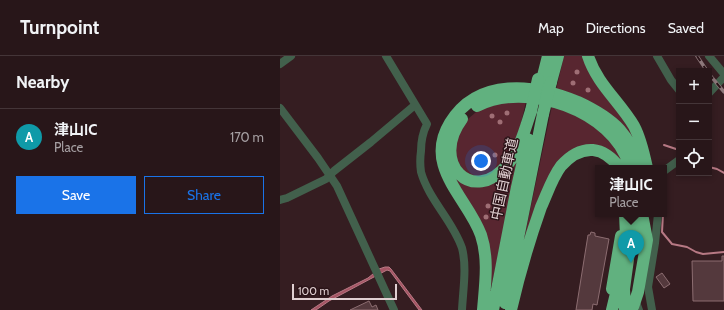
<!DOCTYPE html>
<html lang="en">
<head>
<meta charset="utf-8">
<style>
  :root { --surface:#281619; --page:#342326; --text:#f1f3f6; --muted:#a59fa2; --line:#443538; --accent:#1a73e8 }
  body { margin:0; font-family:Cabin,"Noto Sans JP",sans-serif; background:var(--page); color:var(--text) }
  .controls { position:absolute; right:12px; top:12px; display:grid; overflow:hidden; border-radius:0px; box-shadow:0 2px 6px #0003 }
  .controls button { width:36px; height:36px; display:grid; place-items:center; padding:0; border:0; border-bottom:1px solid var(--line); background:var(--surface); color:var(--text); font:20px sans-serif }
  .scale { position:absolute; left:12px; bottom:10px; width:105px; box-sizing:border-box; padding-left:4px; border:2px solid #e0cfd1; border-top:0; font-size:11px; line-height:14px; white-space:nowrap; color:#e0cfd1; -webkit-text-stroke:3px #2b1418; paint-order:stroke }
  .you { position:absolute; left:201px; top:105px; width:14px; height:14px; margin:-10px; border:3px solid #fff; border-radius:50%; background:#1a73e8; box-shadow:0 0 0 6px #1a73e833 }
  .badge { display:grid; place-items:center; width:26px; height:26px; border-radius:50%; background:var(--accent); color:#fff; font-size:13px; font-weight:700 }
  .pin { position:absolute; translate:-50% -33px; filter:drop-shadow(0 1px 2px #0008) }
  .pin::after { content:''; position:absolute; top:21px; width:14px; height:12px; background:inherit; clip-path:polygon(0 0,100% 0,50% 100%) }
  .popup { position:absolute; left:315px; top:109px; width:72px; height:52px; box-sizing:border-box; display:grid; place-content:center; border-radius:0px; background:var(--surface); filter:drop-shadow(0 1px 3px #0005); font-size:13px; white-space:nowrap; color:var(--muted) }
  .popup b { font-size:15px; color:var(--text) }
  .popup::after { content:''; position:absolute; left:50%; top:100%; margin-left:-8px; border:8px solid transparent; border-top-color:var(--surface) }
  .list { margin:0; padding:0; list-style:none }
  h2 { display:flex; justify-content:space-between; align-items:center; height:52px; margin:0; padding:0 16px; font-size:17px }
  h2 small { font-size:13px; font-weight:400; color:var(--muted) }
  .list li { display:grid; grid-template-columns:26px 1fr auto; gap:12px; align-items:center; box-sizing:border-box; height:56px; padding:0 16px; border-top:1px solid var(--line) }
  .list b { display:block; font-size:15px; white-space:nowrap }
  .list p { margin:0; font-size:13px; white-space:nowrap; color:var(--muted) }
  .list em { font-size:13px; font-style:normal; color:var(--muted) }
  .actions { display:flex; gap:8px; padding:12px 16px }
  .actions a { flex:1; padding:9px 0; border:1px solid var(--accent); border-radius:0px; text-align:center; font-size:14px; color:var(--accent) }
  .actions .main { background:var(--accent); color:#fff }
  .icon { flex:none; width:22px; height:22px; fill:none; stroke:currentColor; stroke-width:2; stroke-linecap:round; stroke-linejoin:round }
  .map { position:relative; flex:none; width:444px; height:254px; overflow:hidden }
  header { display:flex; align-items:center; gap:24px; box-sizing:border-box; height:56px; padding:0 20px; background:var(--surface); border-bottom:1px solid var(--line) }
  header strong { font-size:19px }
  nav { display:flex; gap:22px; margin-inline-start:auto; font-size:14px }
  main { display:flex }
  aside { flex:1; background:var(--surface) }
  .map>svg:first-child { display:block }
  .green { fill:#582630 }
  .water { fill:#a55463; stroke:#b77984 }
  .lines { fill:none; stroke-linecap:round; stroke-linejoin:round }
  .stream { stroke:#b77984; stroke-width:2 }
  .building { fill:#54393d; stroke:#8c6d71 }
  .service { stroke:#42604c; stroke-width:4 }
  .minor { stroke:#42604c; stroke-width:8 }
  .motorway { stroke:#61b17f; stroke-width:12 }
  .rail-casing { stroke:#8d787b; stroke-width:3.5 }
  .rail { stroke:#2b1418; stroke-width:2; stroke-dasharray:6; stroke-linecap:butt }
  .motorway-bridge { stroke:#61b17f; stroke-width:12 }
  .tree { fill:#9f6e75 }
  .labels { text-anchor:middle; dominant-baseline:central; stroke-width:3; stroke-linejoin:round; paint-order:stroke }
  .street-label { font-size:14px; fill:#e0cfd1; stroke:#2b1418 }
</style>
</head>
<body>
<header>
<strong>Turnpoint</strong>
<nav><a>Map</a><a>Directions</a><a>Saved</a></nav>
</header>
<main>
<aside>
<h2>Nearby<small></small></h2>
<ul class="list">
<li><span class="badge" style="background:#0f9aa8">A</span><div><b>津山IC</b><p>Place</p></div><em>170 m</em></li>
</ul>
<div class="actions"><a class="main">Save</a><a>Share</a></div>
</aside>
<div class="map">
<svg width="444" height="254" viewBox="0 0 444 254">
  <rect width="100%" height="100%" fill="#351d21"/>
  <!-- green -->
  <path class="green" d="M 284,0 L 304,0 L 349,68 L 361,94 L 276,34 Z
    M 246,45 L 240,72 L 229,101 L 210,118 L 195,121 L 184,115 L 175,101 C 176,94 176,86 178,79 C 183,64 200,51 215,47 C 224,45 236,46 246,45 Z
    M 272,50 L 301,62 L 328,80 L 344,107 L 327,94 L 287,100 L 235,226 Z
    M 238,102 L 207,252 L 209,209 L 173,117 L 218,124 L 227,117 Z"/>
  <!-- water -->
  <path class="water" d="M 105,211 L 109,211 L 111,213 L 142,254 L 139,254 L 110,215 L 107,214 L 49,245 L 36,254 L 31,254 L 52,240 L 88,222 L 99,213 Z"/>
  <g class="lines">
    <!-- stream -->
    <path class="stream" d="M 384,89 L 399,94
      M 429,111 L 437,113 L 444,117
      M 383,158 L 382,176 L 392,188 L 407,191 L 416,196 L 423,198 L 444,196"/>
  </g>
  <!-- building -->
  <path class="building" d="M 311,176 L 315,177 L 315,180 L 329,183 L 317,249 L 313,248 L 312,254 L 296,254 L 308,179 L 310,179 Z
    M 442,200 L 444,200 L 444,245 L 413,245 L 412,205 L 442,205 Z
    M 382,217 L 390,228 L 384,232 L 376,221 Z
    M 89,245 L 92,251 L 96,249 L 98,254 L 70,254 Z"/>
  <g class="lines">
    <!-- service -->
    <path class="service" d="M 358,246 L 361,254"/>
    <!-- minor -->
    <path class="minor" d="M 106,0 L 147,68 C 143,76 141,85 141,95 C 140,102 140,109 141,116 C 149,144 173,165 182,192 C 187,211 183,234 182,254
      M 377,0 L 391,24 L 399,34
      M 429,0 L 444,18
      M 0,8 L 11,0
      M 429,37 L 444,21
      M 0,52 L 38,102 L 57,130 L 114,254
      M 384,115 L 399,104
      M 0,144 L 7,142 L 46,123 L 54,115 L 91,86 L 135,49
      M 372,254 L 368,231 L 375,187 L 378,158"/>
    <!-- motorway -->
    <path class="motorway" d="M 308,0 C 317,28 340,46 354,70 C 361,83 364,98 367,112
      M 262,24 L 268,0
      M 271,26 L 278,0
      M 197,50 C 245,24 334,55 349,109
      M 182,63 C 149,107 193,151 228,108 C 240,93 245,73 251,55
      M 344,191 L 346,180 L 345,158
      M 332,233 L 341,180
      M 225,247 L 263,58
      M 203,254 C 205,229 209,203 201,179 C 188,142 143,111 170,67 C 198,21 255,28 298,46 C 313,53 328,61 340,74 C 350,85 355,98 358,112
      M 213,254 L 237,131 L 248,83
      M 231,254 C 239,219 249,185 261,151 C 267,138 272,122 281,110 C 289,101 300,93 313,94 C 324,95 333,103 340,112
      M 332,254 L 339,225
      M 345,254 L 344,233 L 351,181 L 362,159
      M 352,254 L 358,236 L 367,184 L 362,158"/>
    <!-- rail casing -->
    <g class="rail-casing">
      <path id="rail" d="M 417,0 L 427,15
        M 429,18 L 444,36"/>
    </g>
    <!-- rail -->
    <use href="#rail" class="rail"/>
    <!-- motorway-bridge -->
    <path class="motorway-bridge" d="M 251,55 L 258,23
      M 263,58 L 271,26"/>
  </g>
  <!-- trees -->
  <g class="tree">
    <circle cx="297" cy="16" r="2.5"/>
    <circle cx="293" cy="27" r="2.5"/>
    <circle cx="308" cy="34" r="2.5"/>
    <circle cx="227" cy="57" r="2.5"/>
    <circle cx="212" cy="60" r="2.5"/>
    <circle cx="220" cy="66" r="2.5"/>
    <circle cx="215" cy="99" r="2.5"/>
    <circle cx="206" cy="108" r="2.5"/>
    <circle cx="208" cy="150" r="2.5"/>
    <circle cx="215" cy="157" r="2.5"/>
    <circle cx="206" cy="161" r="2.5"/>
  </g>
  <g class="labels">
    <!-- street labels -->
    <g class="street-label">
      <text transform="translate(224 123) rotate(-78)">中国自動車道</text>
    </g>
  </g>
</svg>
<div class="controls">
<button>+</button>
<button>−</button>
<button><svg class="icon" aria-label="locate" viewBox="0 0 24 24"><circle cx="12" cy="12" r="6"/><path d="M12 2v4M12 18v4M2 12h4M18 12h4"/></svg></button>
</div>
<div class="scale">100 m</div>
<div class="you"></div>
<div class="pin badge" style="left:351px;top:207px;background:#0f9aa8">A</div>
<div class="popup"><b>津山IC</b>Place</div>
</div>
</main>
</body>
</html>
